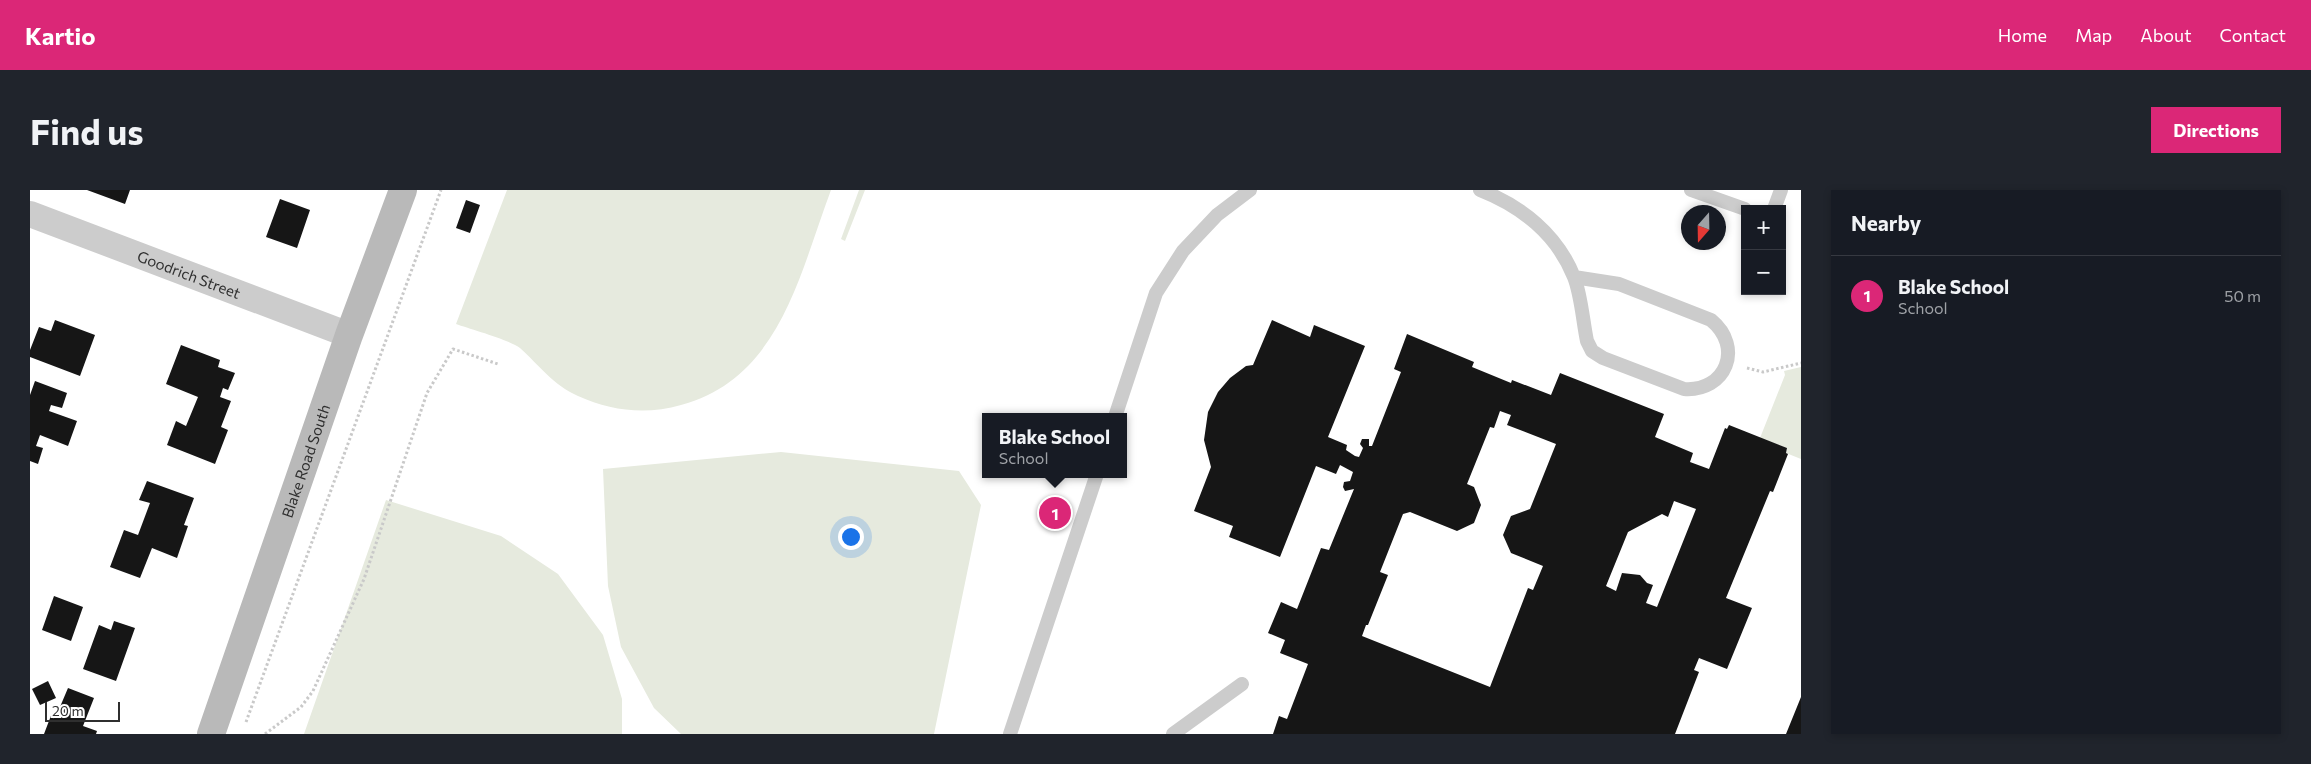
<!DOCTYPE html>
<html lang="en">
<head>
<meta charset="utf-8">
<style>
  :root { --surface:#171b24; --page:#20242c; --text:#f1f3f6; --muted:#9ea1a6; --line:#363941; --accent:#db2777 }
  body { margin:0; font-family:Commissioner,sans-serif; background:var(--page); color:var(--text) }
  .controls { position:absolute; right:15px; top:15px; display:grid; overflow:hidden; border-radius:0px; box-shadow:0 2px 8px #0003 }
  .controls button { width:45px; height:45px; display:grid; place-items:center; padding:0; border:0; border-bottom:1px solid var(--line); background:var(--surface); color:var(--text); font:25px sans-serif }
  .compass { position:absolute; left:1651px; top:15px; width:45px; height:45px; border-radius:50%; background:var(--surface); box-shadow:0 2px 8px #0003; rotate:200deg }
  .scale { position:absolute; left:15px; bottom:12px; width:75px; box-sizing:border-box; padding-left:5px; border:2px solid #2f2f2f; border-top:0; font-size:14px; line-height:18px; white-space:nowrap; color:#2f2f2f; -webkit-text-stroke:4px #fff; paint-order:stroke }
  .you { position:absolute; left:820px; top:346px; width:18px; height:18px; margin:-12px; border:4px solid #fff; border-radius:50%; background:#1a73e8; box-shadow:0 0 0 8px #1a73e833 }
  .badge { display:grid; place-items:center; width:32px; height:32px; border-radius:50%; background:var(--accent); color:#fff; font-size:16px; font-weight:700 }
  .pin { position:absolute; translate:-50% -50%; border:2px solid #fff; box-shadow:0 1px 5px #0006 }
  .popup { position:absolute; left:952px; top:223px; width:145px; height:65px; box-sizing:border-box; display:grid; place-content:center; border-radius:0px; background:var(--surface); filter:drop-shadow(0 1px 4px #0005); font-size:16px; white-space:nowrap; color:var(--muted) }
  .popup b { font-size:19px; color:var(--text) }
  .popup::after { content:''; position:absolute; left:50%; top:100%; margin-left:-10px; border:10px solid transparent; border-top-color:var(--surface) }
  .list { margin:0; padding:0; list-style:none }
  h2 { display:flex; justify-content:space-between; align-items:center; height:65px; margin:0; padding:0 20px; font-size:21px }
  h2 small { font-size:16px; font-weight:400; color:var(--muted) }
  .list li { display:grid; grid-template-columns:32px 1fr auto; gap:15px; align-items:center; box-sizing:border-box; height:80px; padding:0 20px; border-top:1px solid var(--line) }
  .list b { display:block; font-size:19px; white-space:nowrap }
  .list p { margin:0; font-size:16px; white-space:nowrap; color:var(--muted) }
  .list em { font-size:16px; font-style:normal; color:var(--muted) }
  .map { position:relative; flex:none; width:1771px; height:544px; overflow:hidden; border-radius:0px }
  header { display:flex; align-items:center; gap:30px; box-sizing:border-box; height:70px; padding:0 25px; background:var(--accent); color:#fff }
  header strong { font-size:24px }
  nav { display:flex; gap:28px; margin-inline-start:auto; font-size:18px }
  .intro { display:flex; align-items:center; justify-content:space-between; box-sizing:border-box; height:120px; padding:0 30px }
  h1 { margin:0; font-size:35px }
  .button { padding:12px 22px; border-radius:0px; background:var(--accent); color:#fff; font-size:18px; font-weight:700 }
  main { display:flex; gap:30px; padding:0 30px }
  aside { flex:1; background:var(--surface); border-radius:0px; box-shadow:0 2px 8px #0003 }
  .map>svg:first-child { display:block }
  .green { fill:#e6eade }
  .building { fill:#161616; fill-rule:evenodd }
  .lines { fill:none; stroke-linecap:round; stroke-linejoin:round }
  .path { stroke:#c9c9c9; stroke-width:3; stroke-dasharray:2.5 2.5; stroke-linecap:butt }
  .lane { stroke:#ccc; stroke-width:14 }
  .street { stroke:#ccc; stroke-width:26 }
  .secondary { stroke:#b9b9b9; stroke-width:28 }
  .labels { text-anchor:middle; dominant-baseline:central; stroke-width:5; stroke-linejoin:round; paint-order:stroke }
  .street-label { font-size:15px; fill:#2f2f2f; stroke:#fff }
</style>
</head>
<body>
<header>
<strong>Kartio</strong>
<nav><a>Home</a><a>Map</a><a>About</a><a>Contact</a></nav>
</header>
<div class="intro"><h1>Find us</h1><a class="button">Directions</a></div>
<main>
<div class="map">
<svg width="1771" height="544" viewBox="0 0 1771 544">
  <rect width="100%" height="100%" fill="#fff"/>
  <!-- green -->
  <path class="green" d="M 477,0 L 801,0 C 769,85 750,188 651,215 C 616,225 581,221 548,206 C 523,195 509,175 490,158 C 480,150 440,139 426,134 Z
    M 829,0 L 835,0 L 815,51 L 811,49 Z
    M 1771,177 L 1771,269 L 1756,263 L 1757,258 L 1730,248 L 1755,185 L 1754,181 Z
    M 751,262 L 929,281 L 951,315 L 904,544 L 651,544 L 624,518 L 591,457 L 578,396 L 573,279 Z
    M 356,310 L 471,346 L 528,384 L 573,445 L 592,509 L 592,544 L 274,544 Z"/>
  <!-- building -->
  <path class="building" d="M 57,0 L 100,0 L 95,14 Z
    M 250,9 L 280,20 L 267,58 L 236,47 Z
    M 436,10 L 450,15 L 440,43 L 426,38 Z
    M 25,130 L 65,145 L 50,186 L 0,167 L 0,160 L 9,137 L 21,141 Z
    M 1242,130 L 1280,147 L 1284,135 L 1335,156 L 1298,247 L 1317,255 L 1316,260 L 1325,266 L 1329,267 L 1333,258 L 1330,254 L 1332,249 L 1339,249 L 1339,256 L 1342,256 L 1371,182 L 1364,179 L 1377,144 L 1444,172 L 1442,177 L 1481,193 L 1482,190 L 1521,205 L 1530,183 L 1634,224 L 1625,247 L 1663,263 L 1660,272 L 1679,279 L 1695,238 L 1697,239 L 1699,235 L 1757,258 L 1756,263 L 1758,264 L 1743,302 L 1740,301 L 1696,408 L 1722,418 L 1697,479 L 1669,468 L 1664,480 L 1669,482 L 1645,544 L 1243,544 L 1249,526 L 1257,529 L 1278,474 L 1250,463 L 1255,450 L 1238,443 L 1251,412 L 1267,419 L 1291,358 L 1299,360 L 1324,299 L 1315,301 L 1313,297 L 1314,292 L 1320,291 L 1323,282 L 1310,275 L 1306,284 L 1286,276 L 1250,367 L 1199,347 L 1203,336 L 1164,321 L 1181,277 L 1174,250 L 1178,222 L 1188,202 L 1200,188 L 1216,176 L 1223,175 ZM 1470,221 L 1481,225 L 1477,235 L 1526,254 L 1500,319 L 1481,326 L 1473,345 L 1481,363 L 1513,376 L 1503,400 L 1498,398 L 1460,497 L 1332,446 L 1336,435 L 1338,435 L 1358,385 L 1350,382 L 1373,324 L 1380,322 L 1427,341 L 1444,333 L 1451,315 L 1444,297 L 1437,294 L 1460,237 L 1464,238 ZM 1644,311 L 1666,319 L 1627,417 L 1616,413 L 1623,395 L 1617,393 L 1610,385 L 1592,383 L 1586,401 L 1576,396 L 1598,342 L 1632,324 L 1638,327 Z
    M 151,155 L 190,170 L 188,177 L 205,183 L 198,200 L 193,198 L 190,207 L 201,211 L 191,237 L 198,240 L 185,274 L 137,255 L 146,231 L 156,236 L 168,207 L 136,194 Z
    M 5,191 L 37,203 L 32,218 L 21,215 L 19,221 L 47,231 L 38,256 L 10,245 L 6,256 L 13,258 L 8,274 L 0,271 L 0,205 Z
    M 117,291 L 164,308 L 154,335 L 158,336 L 147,368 L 122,358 L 110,388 L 80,377 L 94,340 L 108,345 L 120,313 L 109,310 Z
    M 24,406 L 53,417 L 41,451 L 12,440 Z
    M 84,431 L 105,438 L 86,491 L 53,479 L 69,435 L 81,440 Z
    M 18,491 L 26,508 L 10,515 L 2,499 Z
    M 38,498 L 64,508 L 53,536 L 67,541 L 66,544 L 14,544 L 22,523 L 27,524 Z
    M 1771,507 L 1771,544 L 1756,544 Z"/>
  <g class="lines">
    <!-- path -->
    <path class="path" d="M 1717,178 L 1733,182 L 1771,173
      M 216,532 L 411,0
      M 235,544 L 271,517 L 283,501 L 334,389 L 397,203 L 423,159 L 468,174"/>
    <!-- lane -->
    <path class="lane" d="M 1450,0 C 1491,16 1527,44 1544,87 C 1551,104 1553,132 1557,151 L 1562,161 L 1573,168 L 1654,199 C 1696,202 1714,157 1681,130 L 1589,94 L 1544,87
      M 1661,0 L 1715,19
      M 1744,19 L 1751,0
      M 1085,227 L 1126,103 L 1153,61 L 1187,25 L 1220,0
      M 980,544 L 1067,284
      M 1143,544 L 1212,494"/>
    <!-- street -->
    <path class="street" id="s1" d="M 0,24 L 319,145"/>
    <!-- secondary -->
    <path class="secondary" id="s2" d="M 181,544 L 319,145 L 373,0"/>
  </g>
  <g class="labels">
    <!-- street labels -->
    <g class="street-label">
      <text stroke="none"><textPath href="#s1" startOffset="170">Goodrich Street</textPath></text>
      <text stroke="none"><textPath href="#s2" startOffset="289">Blake Road South</textPath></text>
    </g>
  </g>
</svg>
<div class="controls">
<button>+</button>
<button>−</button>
</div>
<svg class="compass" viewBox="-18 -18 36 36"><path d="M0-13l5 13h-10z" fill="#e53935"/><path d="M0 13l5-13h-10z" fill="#9ea1a6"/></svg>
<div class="scale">20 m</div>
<div class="you"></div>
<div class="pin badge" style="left:1025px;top:323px">1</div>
<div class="popup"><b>Blake School</b>School</div>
</div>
<aside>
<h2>Nearby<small></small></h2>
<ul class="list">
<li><span class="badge">1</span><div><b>Blake School</b><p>School</p></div><em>50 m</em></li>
</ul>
</aside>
</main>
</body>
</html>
